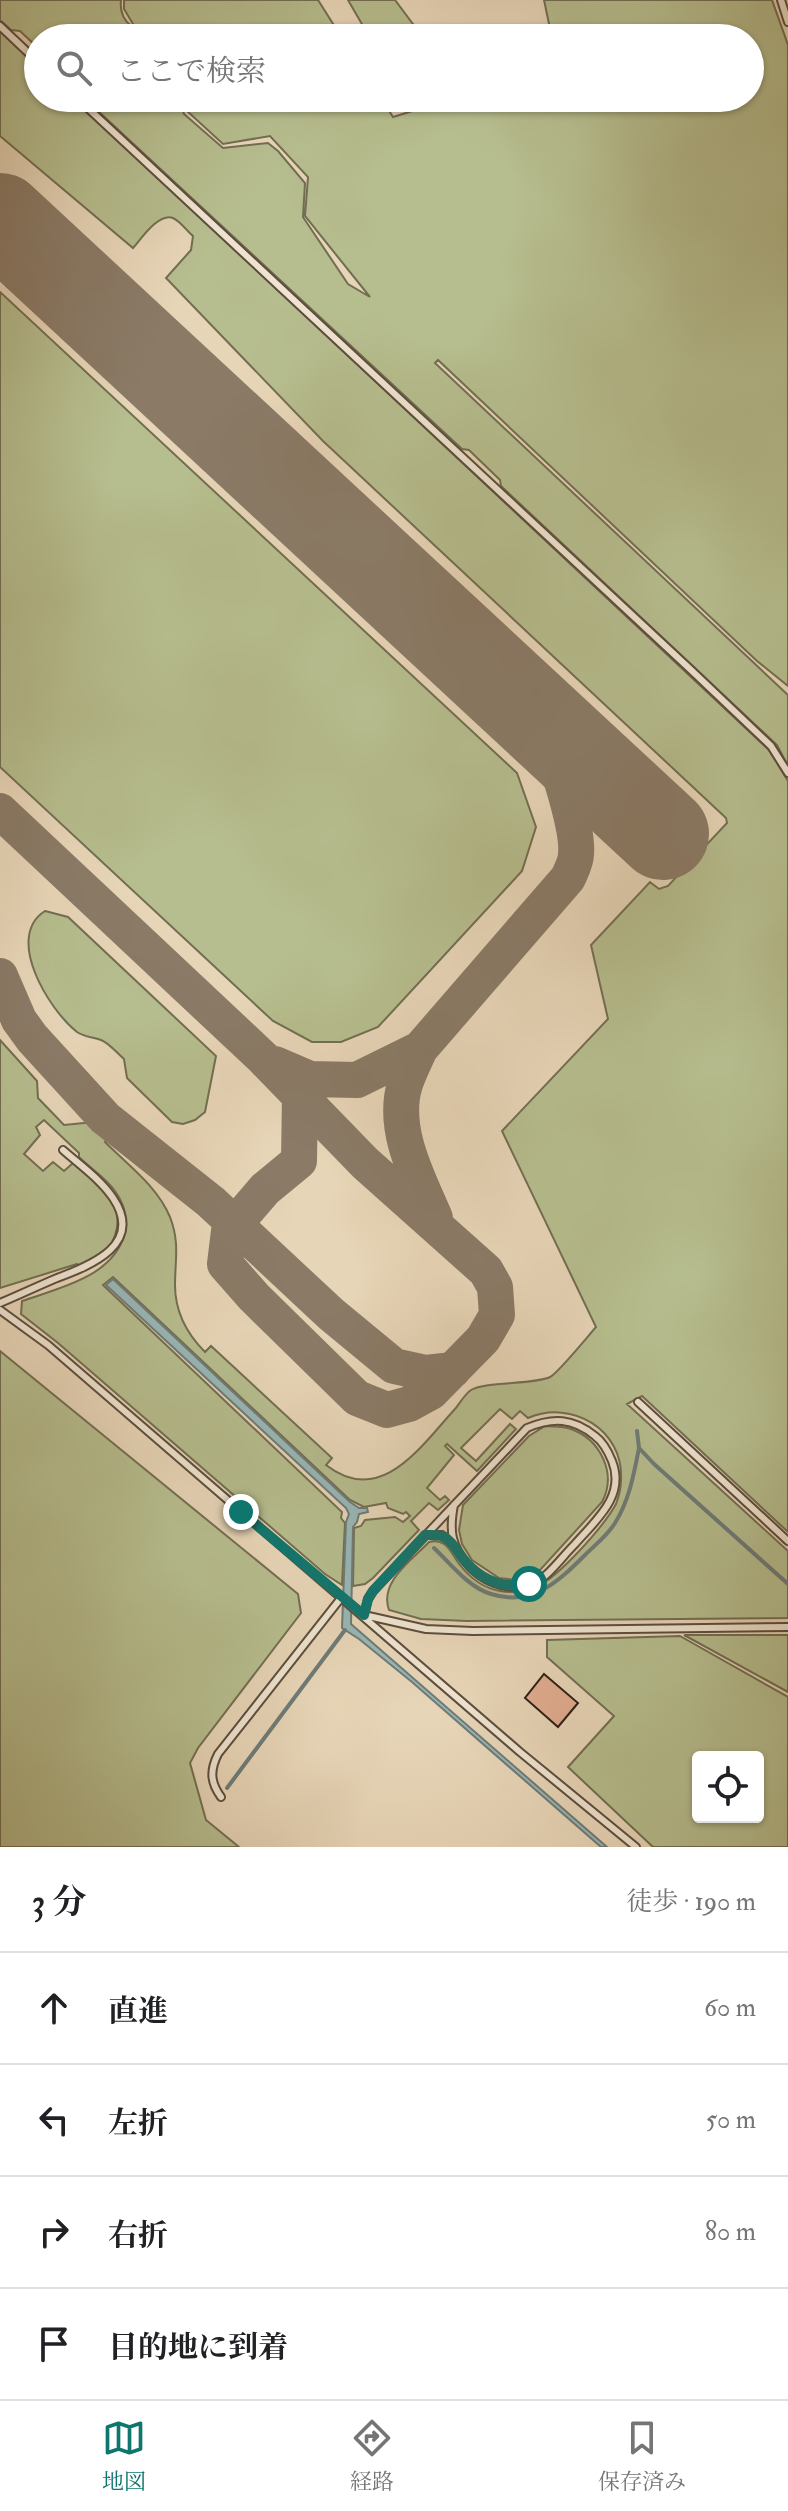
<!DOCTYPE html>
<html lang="ja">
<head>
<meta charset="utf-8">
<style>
  :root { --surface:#fff; --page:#f2f2f2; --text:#202124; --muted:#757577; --line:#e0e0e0; --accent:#0f766e }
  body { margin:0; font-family:"IM FELL Double Pica","Noto Serif JP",serif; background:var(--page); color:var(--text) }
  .controls { position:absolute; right:24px; bottom:24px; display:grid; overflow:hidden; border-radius:8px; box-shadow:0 2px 6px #0004 }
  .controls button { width:72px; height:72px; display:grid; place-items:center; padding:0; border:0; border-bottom:2px solid var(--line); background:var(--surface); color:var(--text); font:40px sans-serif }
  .stop { position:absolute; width:24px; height:24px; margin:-18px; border:6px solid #0f766e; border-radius:50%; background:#fff }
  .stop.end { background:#0f766e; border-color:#fff; box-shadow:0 2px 8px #0008 }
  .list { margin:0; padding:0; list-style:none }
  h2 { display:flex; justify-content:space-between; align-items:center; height:104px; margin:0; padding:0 32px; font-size:34px }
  h2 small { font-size:26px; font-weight:400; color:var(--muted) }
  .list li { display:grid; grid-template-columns:52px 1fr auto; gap:24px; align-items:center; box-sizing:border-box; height:112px; padding:0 32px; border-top:2px solid var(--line) }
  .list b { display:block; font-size:30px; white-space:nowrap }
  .list em { font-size:26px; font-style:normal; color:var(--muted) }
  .icon { flex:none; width:44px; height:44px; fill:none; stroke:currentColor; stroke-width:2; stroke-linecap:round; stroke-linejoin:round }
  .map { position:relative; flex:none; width:788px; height:1847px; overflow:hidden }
  .search { position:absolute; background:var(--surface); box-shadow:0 2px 6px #0004; left:24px; right:24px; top:24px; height:88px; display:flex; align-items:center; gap:20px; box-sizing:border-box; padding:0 28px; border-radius:44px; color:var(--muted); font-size:30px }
  .sheet { height:552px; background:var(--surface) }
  nav { display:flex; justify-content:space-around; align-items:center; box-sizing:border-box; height:112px; border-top:2px solid var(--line); background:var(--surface); font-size:22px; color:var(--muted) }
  nav a { display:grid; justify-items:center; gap:4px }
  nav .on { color:var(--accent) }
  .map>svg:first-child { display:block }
  .green { fill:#b6bd8e; stroke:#726e52; stroke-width:2; fill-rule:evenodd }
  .water { fill:#99b7b7; stroke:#6e7b77; stroke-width:2 }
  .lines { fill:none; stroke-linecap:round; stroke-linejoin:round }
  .stream { stroke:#6e7b77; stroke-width:4 }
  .taxiway { stroke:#8a7a66; stroke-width:36 }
  .runway { stroke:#8a7a66; stroke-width:92 }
  .building { fill:#e1ad91; stroke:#2e2016; stroke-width:2 }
  .service-casing { stroke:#5c4d3e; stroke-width:10 }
  .service { stroke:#efe4d0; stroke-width:6 }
  .route { stroke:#0f766e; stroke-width:10 }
</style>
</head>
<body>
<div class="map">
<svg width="788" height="1847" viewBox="0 0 788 1847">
  <rect width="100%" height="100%" fill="#e7d5b7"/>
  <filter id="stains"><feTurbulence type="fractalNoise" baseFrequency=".0025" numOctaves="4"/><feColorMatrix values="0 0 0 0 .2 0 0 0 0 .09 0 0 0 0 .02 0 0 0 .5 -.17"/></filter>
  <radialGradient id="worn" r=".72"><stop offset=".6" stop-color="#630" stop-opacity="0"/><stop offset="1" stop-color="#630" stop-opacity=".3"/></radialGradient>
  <!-- green -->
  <path class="green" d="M 0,0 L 121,0 C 118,24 138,32 158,38 L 38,38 L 38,48 L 20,31 L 11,30 L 0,20 Z
    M 124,0 L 318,0 L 342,38 L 167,38 L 136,29 L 124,9 Z
    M 348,0 L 395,0 L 413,24 L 432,38 L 370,38 Z
    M 544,0 L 772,0 L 788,45 L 788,686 L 757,661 L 438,360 L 435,363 L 788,695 L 788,766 L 777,745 L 501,486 L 500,480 L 469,450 L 462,449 L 84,98 L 179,98 L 184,114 L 223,148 L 268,143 L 278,151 L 305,183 L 303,217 L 348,284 L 370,297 L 305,216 L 308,177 L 270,136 L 223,144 L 187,111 L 182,98 L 381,98 L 393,117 L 454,98 L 750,98 L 750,38 L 552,38 Z
    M 0,30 L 38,66 L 38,98 L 73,98 L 770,751 L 788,781 L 788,1532 L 642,1396 L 627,1404 L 788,1551 L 788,1618 L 467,1621 L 421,1619 L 389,1610 C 379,1582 411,1561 429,1542 C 447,1537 451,1554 460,1565 C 470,1578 484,1588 500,1591 C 512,1593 525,1592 536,1587 C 559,1577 604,1526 616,1504 C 619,1496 621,1488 621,1480 C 624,1430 572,1399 528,1418 L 520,1411 L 512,1419 L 500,1409 L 461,1448 L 476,1461 L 510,1424 L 516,1429 L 477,1471 L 447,1444 L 445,1446 L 454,1455 L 427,1488 L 440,1500 L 445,1496 L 449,1500 L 438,1510 L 429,1503 L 411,1521 L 419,1530 L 373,1578 L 365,1584 L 353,1586 L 354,1528 L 361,1526 L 365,1520 L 395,1517 L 403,1522 L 410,1516 L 406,1512 L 403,1514 L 388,1508 L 386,1503 L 364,1507 L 350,1500 L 113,1277 L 103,1285 L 342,1512 L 341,1518 L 345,1523 L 342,1585 L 325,1574 L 58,1343 L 21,1314 L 22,1301 C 60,1288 115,1276 125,1232 C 128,1217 123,1202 115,1191 C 106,1178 90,1168 79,1157 L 79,1153 L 44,1120 L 36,1127 L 40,1135 L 24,1154 L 43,1171 L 53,1162 L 64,1171 L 73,1163 C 85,1174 100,1185 110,1198 C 123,1216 118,1241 102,1255 C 96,1260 87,1263 79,1267 L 77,1264 L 0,1288 L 0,1040 L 37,1081 L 38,1098 L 64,1125 L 94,1122 L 109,1137 L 105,1142 C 128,1165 157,1186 170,1217 C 180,1243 175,1260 175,1285 C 175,1311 187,1334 205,1352 L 211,1346 L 332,1458 L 326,1465 C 381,1508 421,1446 455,1409 C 460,1403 465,1394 471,1390 C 486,1381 534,1385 550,1377 C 558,1373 588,1336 596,1327 L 502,1131 L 608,1019 L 591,945 L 650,882 L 659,889 L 668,886 L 727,823 L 726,818 L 323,441 L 166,278 L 191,250 L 193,236 C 187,231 180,221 173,218 C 159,212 141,239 133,248 L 0,136 Z
    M 0,292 L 517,773 L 536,827 L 522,871 L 378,1027 L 341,1042 L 312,1042 L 273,1021 L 0,767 Z
    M 45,911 L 68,917 L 216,1056 L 205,1112 L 195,1120 L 183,1124 L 172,1122 L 127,1078 L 124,1059 C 117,1053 109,1043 101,1040 C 93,1037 84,1037 77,1032 C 49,1010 4,937 45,911 Z
    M 0,1351 L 298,1594 L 301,1613 L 198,1748 L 190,1763 L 206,1820 L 239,1847 L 0,1847 Z
    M 545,1426 C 554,1427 562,1426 571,1429 C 601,1440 617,1474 602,1502 L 541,1569 L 529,1576 L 516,1580 L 499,1578 L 472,1560 L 462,1544 L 459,1530 L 463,1505 L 529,1436 Z
    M 684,1635 L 788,1635 L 788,1692 Z
    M 680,1636 L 788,1697 L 788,1847 L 653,1847 L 568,1767 L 614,1716 L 547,1657 L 547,1640 ZM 698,1757 L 758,1757 L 758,1817 L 698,1817 Z"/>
  <!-- water -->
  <path class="water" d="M 113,1279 L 350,1502 L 359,1508 L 367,1508 L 368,1512 L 359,1514 L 357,1522 L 353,1527 L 351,1624 L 607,1847 L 601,1847 L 412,1682 L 359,1639 L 342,1628 L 346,1522 L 349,1514 L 346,1508 L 106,1285 Z"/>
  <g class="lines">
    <!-- stream -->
    <path class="stream" d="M 637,1431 L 639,1448 L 654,1464 L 788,1584
      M 434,1548 C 451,1564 468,1587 491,1594 C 532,1607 558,1582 585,1555 C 595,1545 608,1535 615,1523 C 629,1501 634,1474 639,1448
      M 227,1788 L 345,1630"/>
    <!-- taxiway -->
    <path class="taxiway" d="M 0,811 L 263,1058 L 365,1163 L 486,1271 L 495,1287 L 497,1315 L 483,1339 L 431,1392 L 409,1404 L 387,1410 L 357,1398 L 254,1297 L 225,1264 L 229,1231 L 265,1189 L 299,1161 L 300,1095
      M 0,976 L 19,1020 L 32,1038 L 105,1118 L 211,1202 L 331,1314 L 394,1366 L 426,1373 L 453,1370
      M 420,1049 C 415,1060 409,1072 405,1084 C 391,1129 418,1178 435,1218
      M 275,1064 L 310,1079 L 357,1080 L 420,1049 L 568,878 C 571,871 576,862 576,854 C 579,827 552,749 542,722"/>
    <!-- runway -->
    <path class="runway" d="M 0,219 L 663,834"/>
  </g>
  <!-- building -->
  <path class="building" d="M 544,1674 L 578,1703 L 558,1727 L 525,1698 Z"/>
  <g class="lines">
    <!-- service casing -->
    <g class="service-casing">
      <path id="service" d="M 781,0 L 788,22
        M 0,26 L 38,62
        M 77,98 L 690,669 L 771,746 L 788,773
        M 0,1303 C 19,1295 38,1286 57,1278 C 92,1265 144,1244 113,1198 C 100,1179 80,1165 63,1150
        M 0,1310 L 48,1345 L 520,1752 L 636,1847
        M 638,1402 L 788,1541
        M 454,1505 C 449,1531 451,1546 469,1566 C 489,1587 523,1596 546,1575 C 556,1566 565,1554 575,1544 C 596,1520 626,1496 612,1461 C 608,1451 603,1442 595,1436 C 573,1418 553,1417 527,1428 L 373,1591 L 368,1599 L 364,1615 L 426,1629 L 473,1631 L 788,1627
        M 425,1535 L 442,1535 L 453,1544
        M 221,1797 C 210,1782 210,1770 218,1754 L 341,1598"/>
    </g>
    <!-- service -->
    <use href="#service" class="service"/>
  </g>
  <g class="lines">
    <!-- route -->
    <path class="route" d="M 241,1512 L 364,1615 L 368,1599 L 373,1591 L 425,1535 C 431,1535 439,1534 444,1537 C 452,1541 456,1549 461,1556 C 479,1580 501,1589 529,1584"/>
  </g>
  <rect width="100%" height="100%" filter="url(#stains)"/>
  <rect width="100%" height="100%" fill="url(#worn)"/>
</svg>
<div class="controls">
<button><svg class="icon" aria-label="locate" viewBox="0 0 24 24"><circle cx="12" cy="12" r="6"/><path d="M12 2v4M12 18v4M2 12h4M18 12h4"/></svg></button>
</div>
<div class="stop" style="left:529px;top:1584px"></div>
<div class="stop end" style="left:241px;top:1512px"></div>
<div class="search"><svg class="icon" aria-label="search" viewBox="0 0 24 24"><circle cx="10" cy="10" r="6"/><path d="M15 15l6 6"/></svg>ここで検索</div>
</div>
<section class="sheet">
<h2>3 分<small>徒歩 · 190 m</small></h2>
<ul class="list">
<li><svg class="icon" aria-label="ahead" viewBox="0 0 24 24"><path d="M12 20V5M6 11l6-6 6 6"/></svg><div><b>直進</b></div><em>60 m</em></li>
<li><svg class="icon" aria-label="left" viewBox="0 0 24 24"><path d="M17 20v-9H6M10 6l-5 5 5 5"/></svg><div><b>左折</b></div><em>50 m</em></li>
<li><svg class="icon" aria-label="right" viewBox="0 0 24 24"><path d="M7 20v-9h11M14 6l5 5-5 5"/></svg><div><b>右折</b></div><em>80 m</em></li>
<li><svg class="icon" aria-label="arrive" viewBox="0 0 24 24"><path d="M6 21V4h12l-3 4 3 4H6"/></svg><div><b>目的地に到着</b></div></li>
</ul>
</section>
<nav>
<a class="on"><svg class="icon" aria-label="map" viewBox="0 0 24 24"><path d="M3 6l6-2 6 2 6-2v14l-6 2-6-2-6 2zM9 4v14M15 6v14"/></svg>地図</a>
<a><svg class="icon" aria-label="directions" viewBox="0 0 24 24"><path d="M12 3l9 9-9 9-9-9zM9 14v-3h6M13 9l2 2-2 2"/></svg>経路</a>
<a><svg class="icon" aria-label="saved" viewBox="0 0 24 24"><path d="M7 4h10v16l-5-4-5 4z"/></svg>保存済み</a>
</nav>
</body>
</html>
